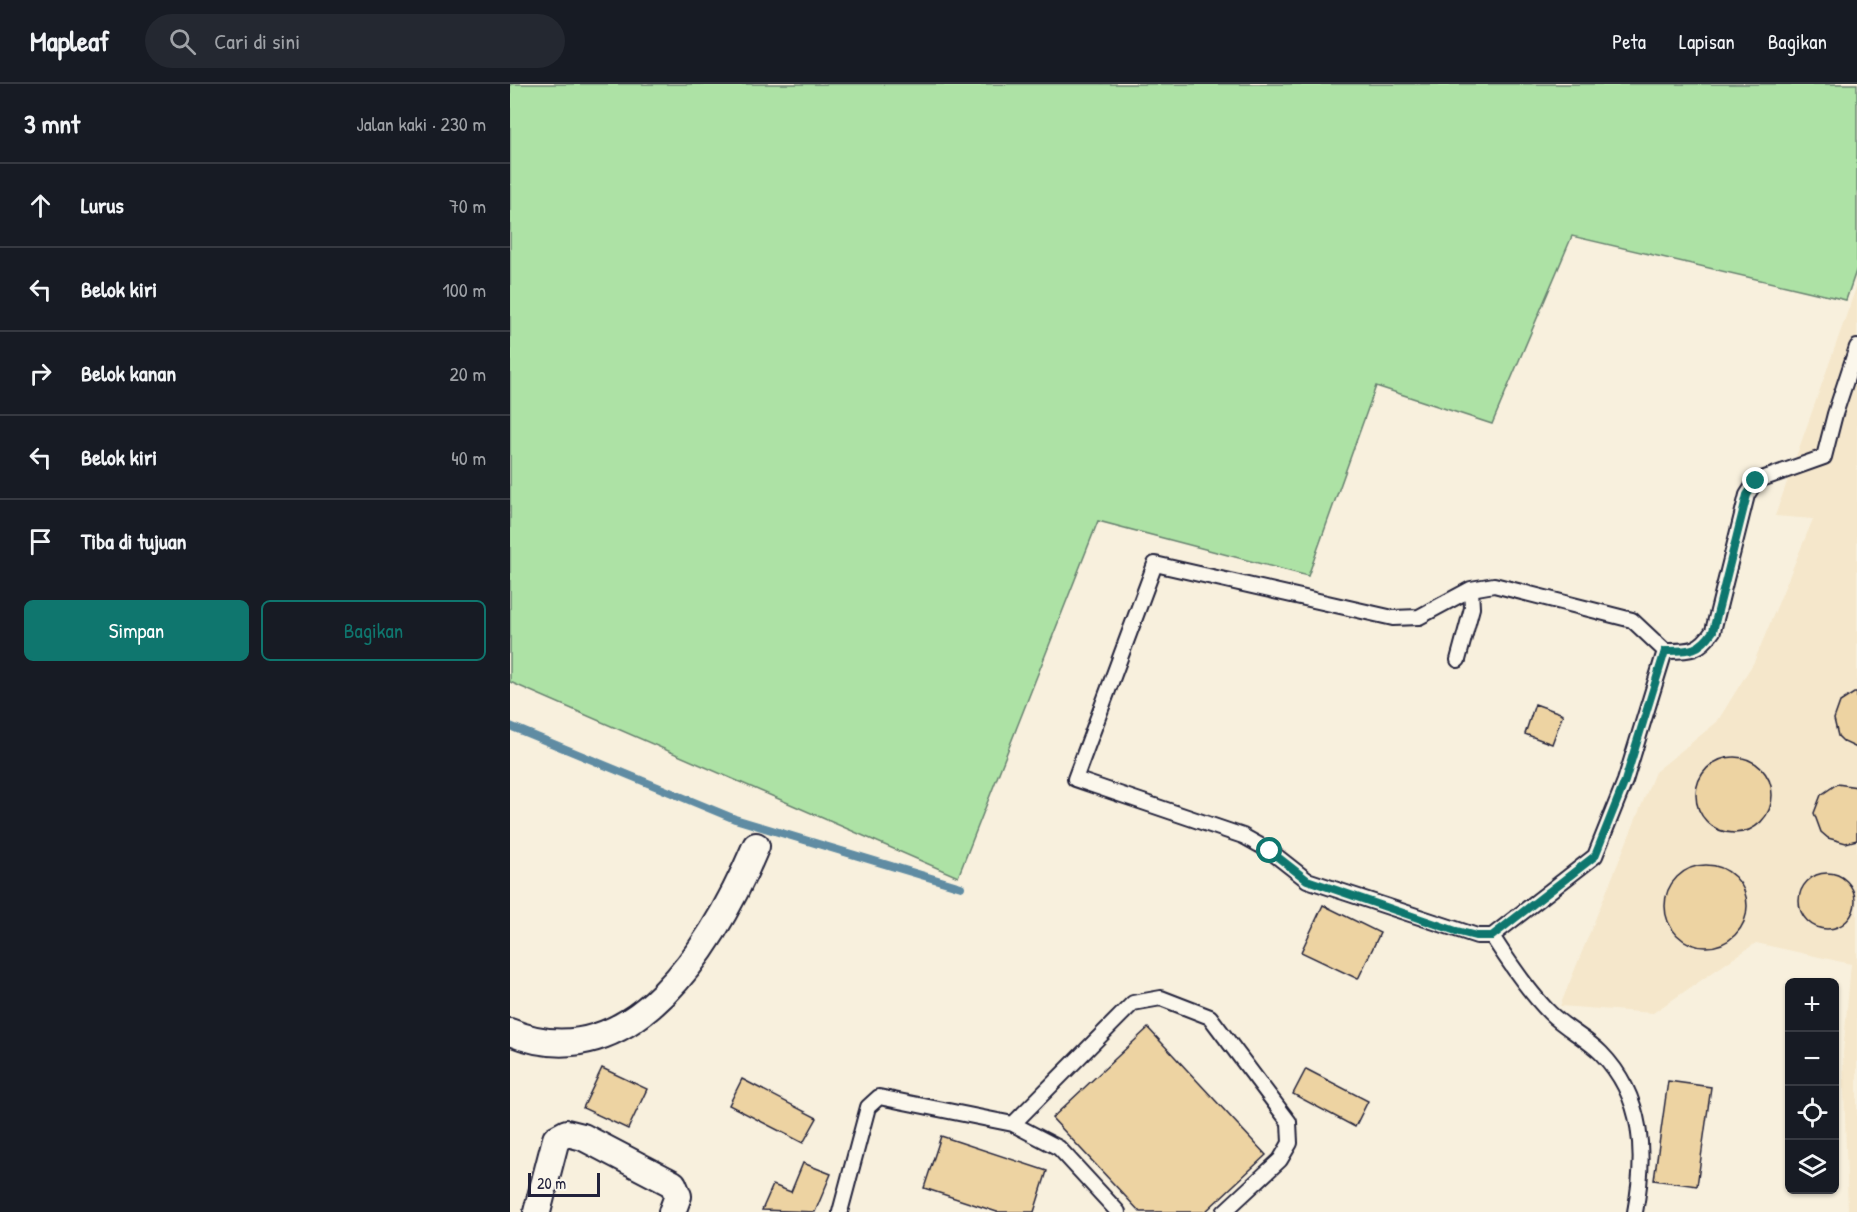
<!DOCTYPE html>
<html lang="id">
<head>
<meta charset="utf-8">
<style>
  :root { --surface:#171b24; --page:#242831; --text:#f1f3f6; --muted:#9ea1a6; --line:#363941; --accent:#0f766e }
  body { margin:0; font-family:"Patrick Hand",sans-serif; background:var(--page); color:var(--text) }
  .controls { position:absolute; right:18px; bottom:18px; display:grid; overflow:hidden; border-radius:9px; box-shadow:0 2px 4px #0004 }
  .controls button { width:54px; height:54px; display:grid; place-items:center; padding:0; border:0; border-bottom:2px solid var(--line); background:var(--surface); color:var(--text); font:30px sans-serif }
  .scale { position:absolute; left:18px; bottom:15px; width:72px; box-sizing:border-box; padding-left:6px; border:3px solid #22223b; border-top:0; font-size:16px; line-height:21px; white-space:nowrap; color:#22223b; -webkit-text-stroke:4px #fbf7ec; paint-order:stroke }
  .stop { position:absolute; width:18px; height:18px; margin:-14px; border:4px solid #0f766e; border-radius:50%; background:#fff }
  .stop.end { background:#0f766e; border-color:#fff; box-shadow:0 2px 6px #0008 }
  .list { margin:0; padding:0; list-style:none }
  h2 { display:flex; justify-content:space-between; align-items:center; height:78px; margin:0; padding:0 24px; font-size:26px }
  h2 small { font-size:20px; font-weight:400; color:var(--muted) }
  .list li { display:grid; grid-template-columns:39px 1fr auto; gap:18px; align-items:center; box-sizing:border-box; height:84px; padding:0 24px; border-top:2px solid var(--line) }
  .list b { display:block; font-size:22px; white-space:nowrap }
  .list em { font-size:20px; font-style:normal; color:var(--muted) }
  .actions { display:flex; gap:12px; padding:18px 24px }
  .actions a { flex:1; padding:14px 0; border:2px solid var(--accent); border-radius:9px; text-align:center; font-size:21px; color:var(--accent) }
  .actions .main { background:var(--accent); color:#fff }
  .icon { flex:none; width:33px; height:33px; fill:none; stroke:currentColor; stroke-width:2; stroke-linecap:round; stroke-linejoin:round }
  .map { position:relative; flex:none; width:1347px; height:1128px; overflow:hidden }
  header { display:flex; align-items:center; gap:36px; box-sizing:border-box; height:84px; padding:0 30px; background:var(--surface); border-bottom:2px solid var(--line) }
  header strong { font-size:28px }
  nav { display:flex; gap:33px; margin-inline-start:auto; font-size:21px }
  .search { width:420px; height:54px; background:var(--page); display:flex; align-items:center; gap:15px; box-sizing:border-box; padding:0 21px; border-radius:33px; color:var(--muted); font-size:22px }
  main { display:flex }
  aside { flex:1; background:var(--surface) }
  .map>svg:first-child { display:block }
  .built { fill:#f5e7cb }
  .green { fill:#ade2a5; stroke:#688270; stroke-width:1.5 }
  .lines { fill:none; stroke-linecap:round; stroke-linejoin:round }
  .stream { stroke:#608ca3; stroke-width:8 }
  .building { fill:#edd3a2; stroke:#22223b; stroke-width:1.5 }
  .service-casing { stroke:#22223b; stroke-width:18 }
  .minor-casing { stroke:#22223b; stroke-width:30 }
  .service { stroke:#fbf7ec; stroke-width:14 }
  .minor { stroke:#fbf7ec; stroke-width:26 }
  .route { stroke:#0f766e; stroke-width:8 }
</style>
</head>
<body>
<header>
<strong>Mapleaf</strong>
<div class="search"><svg class="icon" aria-label="search" viewBox="0 0 24 24"><circle cx="10" cy="10" r="6"/><path d="M15 15l6 6"/></svg>Cari di sini</div>
<nav><a>Peta</a><a>Lapisan</a><a>Bagikan</a></nav>
</header>
<main>
<aside>
<h2>3 mnt<small>Jalan kaki · 230 m</small></h2>
<ul class="list">
<li><svg class="icon" aria-label="ahead" viewBox="0 0 24 24"><path d="M12 20V5M6 11l6-6 6 6"/></svg><div><b>Lurus</b></div><em>70 m</em></li>
<li><svg class="icon" aria-label="left" viewBox="0 0 24 24"><path d="M17 20v-9H6M10 6l-5 5 5 5"/></svg><div><b>Belok kiri</b></div><em>100 m</em></li>
<li><svg class="icon" aria-label="right" viewBox="0 0 24 24"><path d="M7 20v-9h11M14 6l5 5-5 5"/></svg><div><b>Belok kanan</b></div><em>20 m</em></li>
<li><svg class="icon" aria-label="left" viewBox="0 0 24 24"><path d="M17 20v-9H6M10 6l-5 5 5 5"/></svg><div><b>Belok kiri</b></div><em>40 m</em></li>
<li><svg class="icon" aria-label="arrive" viewBox="0 0 24 24"><path d="M6 21V4h12l-3 4 3 4H6"/></svg><div><b>Tiba di tujuan</b></div></li>
</ul>
<div class="actions"><a class="main">Simpan</a><a>Bagikan</a></div>
</aside>
<div class="map">
<svg width="1347" height="1128" viewBox="0 0 1347 1128">
  <rect width="100%" height="100%" fill="#f8f0dd"/>
  <filter id="ink" filterUnits="userSpaceOnUse"><feTurbulence type="fractalNoise" baseFrequency=".0167" numOctaves="2"/><feDisplacementMap in="SourceGraphic" scale="12" xChannelSelector="R" yChannelSelector="G"/><feConvolveMatrix kernelMatrix="1 2 1 2 8 2 1 2 1" color-interpolation-filters="sRGB"/></filter>
  <g filter="url(#ink)">
    <!-- built -->
    <path class="built" d="M 1347,201 L 1347,1128 L 1338,1128 L 1333,969 L 1341,880 L 1246,859 L 1143,929 L 1050,922 L 1145,688 L 1207,638 L 1244,578 L 1303,435 L 1265,432 Z"/>
    <!-- green -->
    <path class="green" d="M 0,0 L 1347,0 L 1347,184 L 1336,216 L 1062,152 L 982,340 L 866,302 L 798,492 L 588,437 L 448,793 L 0,598 Z"/>
    <g class="lines">
      <!-- stream -->
      <path class="stream" d="M 0,642 L 225,735 L 451,803"/>
    </g>
    <!-- building -->
    <path class="building" d="M 1344,609 L 1347,609 L 1347,664 L 1334,658 L 1328,652 L 1324,635 L 1330,618 Z
      M 1025,620 L 1053,630 L 1042,660 L 1015,650 Z
      M1186 711a38 38 0 1 1 76 0a38 38 0 1 1-76 0Z
      M 1327,700 L 1347,703 L 1347,756 L 1336,759 L 1318,754 L 1311,748 L 1304,729 L 1311,711 Z
      M1155 822a41 41 0 1 1 82 0a41 41 0 1 1-82 0Z
      M1289 817a28 28 0 1 1 56 0a28 28 0 1 1-56 0Z
      M 813,821 L 870,849 L 848,895 L 791,868 Z
      M 638,944 L 756,1071 L 695,1128 L 630,1128 L 542,1034 Z
      M 92,984 L 137,1005 L 118,1045 L 73,1024 Z
      M 796,985 L 858,1017 L 845,1043 L 783,1010 Z
      M 232,995 L 307,1034 L 293,1059 L 219,1021 Z
      M 1158,997 L 1201,1003 L 1187,1102 L 1144,1096 Z
      M 431,1052 L 537,1087 L 524,1128 L 487,1128 L 414,1104 Z
      M 293,1079 L 321,1090 L 305,1128 L 252,1126 L 263,1101 L 281,1108 Z"/>
    <g class="lines">
      <!-- service casing -->
      <g class="service-casing">
        <path id="service" d="M 645,480 L 883,534 L 909,533 L 961,505 L 984,501 L 1122,536 L 1155,567 L 1115,697 L 1085,772 L 982,852 L 967,852 L 797,796 L 760,767 L 733,752 L 565,695 Z
          M 1155,567 C 1179,567 1189,568 1203,547 L 1237,411 L 1246,397 L 1314,373 L 1325,330 L 1347,263
          M 948,576 L 962,524 L 961,505
          M 982,852 C 998,877 1020,909 1040,929 C 1055,944 1076,954 1091,969 C 1134,1013 1136,1071 1125,1128
          M 503,1040 L 623,919 L 651,914 L 700,933 L 779,1038 L 780,1059 L 770,1076 L 714,1128
          M 330,1128 L 358,1023 L 369,1013 L 503,1040 L 549,1064 L 608,1128"/>
      </g>
      <!-- minor casing -->
      <g class="minor-casing">
        <path id="minor" d="M 0,948 C 123,999 206,856 246,762
          M 27,1128 L 46,1055 L 57,1049 L 73,1053 L 163,1100 L 168,1112 L 162,1128"/>
      </g>
      <!-- service -->
      <use href="#service" class="service"/>
      <!-- minor -->
      <use href="#minor" class="minor"/>
    </g>
  </g>
  <g class="lines" filter="url(#ink)">
    <!-- route -->
    <path class="route" d="M 760,767 L 797,796 L 946,847 L 966,852 L 982,852 L 1085,772 L 1115,697 L 1155,567 C 1179,567 1189,568 1203,547 L 1237,411 L 1246,397"/>
  </g>
</svg>
<div class="controls">
<button>+</button>
<button>−</button>
<button><svg class="icon" aria-label="locate" viewBox="0 0 24 24"><circle cx="12" cy="12" r="6"/><path d="M12 2v4M12 18v4M2 12h4M18 12h4"/></svg></button>
<button><svg class="icon" aria-label="layers" viewBox="0 0 24 24"><path d="M12 4l9 5-9 5-9-5zM3 14l9 5 9-5"/></svg></button>
</div>
<div class="scale">20 m</div>
<div class="stop" style="left:760px;top:767px"></div>
<div class="stop end" style="left:1246px;top:397px"></div>
</div>
</main>
</body>
</html>
